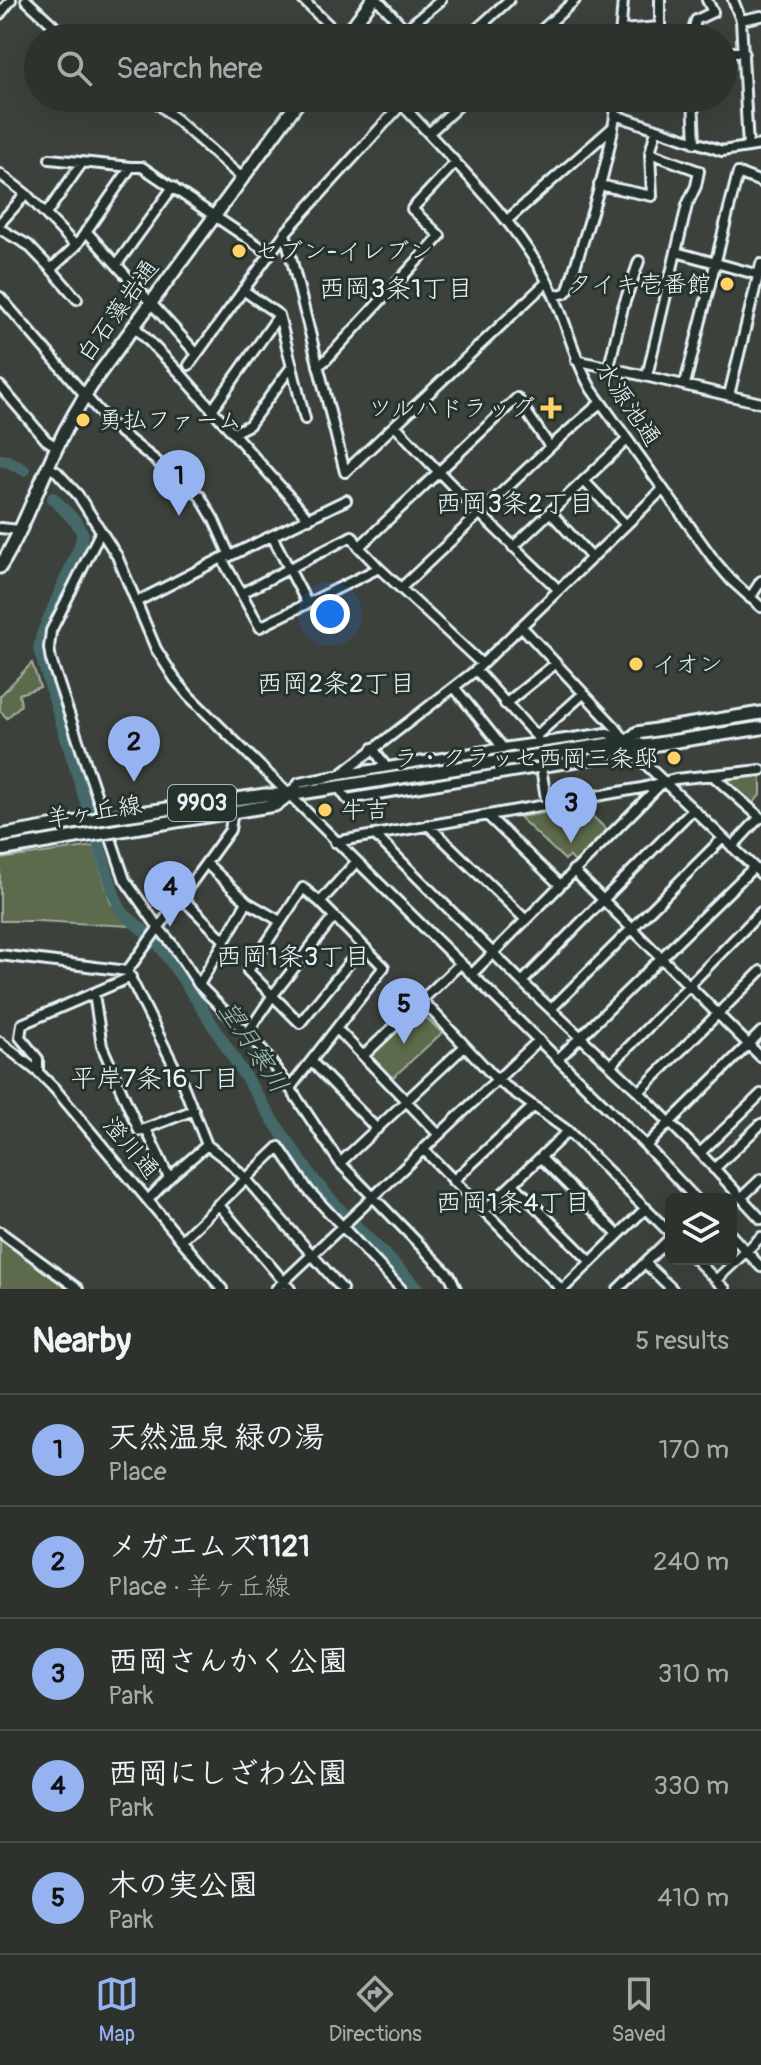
<!DOCTYPE html>
<html lang="en">
<head>
<meta charset="utf-8">
<style>
  :root { --surface:#2d322c; --page:#353a34; --text:#f1f3f6; --muted:#a7aaa9; --line:#484d48; --accent:#95b2f1 }
  body { margin:0; font-family:Pangolin,"Klee One",sans-serif; background:var(--page); color:var(--text) }
  .controls { position:absolute; right:24px; bottom:24px; display:grid; overflow:hidden; border-radius:12px; box-shadow:0 8px 32px #0002 }
  .controls button { width:72px; height:72px; display:grid; place-items:center; padding:0; border:0; border-bottom:2px solid var(--line); background:var(--surface); color:var(--text); font:40px sans-serif }
  .you { position:absolute; left:330px; top:614px; width:28px; height:28px; margin:-20px; border:6px solid #fff; border-radius:50%; background:#1a73e8; box-shadow:0 0 0 12px #1a73e833 }
  .badge { display:grid; place-items:center; width:52px; height:52px; border-radius:50%; background:var(--accent); color:#111; font-size:26px; font-weight:700 }
  .pin { position:absolute; translate:-50% -66px; filter:drop-shadow(0 2px 4px #0008) }
  .pin::after { content:''; position:absolute; top:42px; width:28px; height:24px; background:inherit; clip-path:polygon(0 0,100% 0,50% 100%) }
  .list { margin:0; padding:0; list-style:none }
  h2 { display:flex; justify-content:space-between; align-items:center; height:104px; margin:0; padding:0 32px; font-size:34px }
  h2 small { font-size:26px; font-weight:400; color:var(--muted) }
  .list li { display:grid; grid-template-columns:52px 1fr auto; gap:24px; align-items:center; box-sizing:border-box; height:112px; padding:0 32px; border-top:2px solid var(--line) }
  .list b { display:block; font-size:30px; white-space:nowrap }
  .list p { margin:0; font-size:26px; white-space:nowrap; color:var(--muted) }
  .list em { font-size:26px; font-style:normal; color:var(--muted) }
  .icon { flex:none; width:44px; height:44px; fill:none; stroke:currentColor; stroke-width:2; stroke-linecap:round; stroke-linejoin:round }
  .map { position:relative; flex:none; width:761px; height:1289px; overflow:hidden }
  .search { position:absolute; background:var(--surface); box-shadow:0 8px 32px #0002; left:24px; right:24px; top:24px; height:88px; display:flex; align-items:center; gap:20px; box-sizing:border-box; padding:0 28px; border-radius:44px; color:var(--muted); font-size:30px }
  .sheet { height:664px; background:var(--surface) }
  nav { display:flex; justify-content:space-around; align-items:center; box-sizing:border-box; height:112px; border-top:2px solid var(--line); background:var(--surface); font-size:22px; color:var(--muted) }
  nav a { display:grid; justify-items:center; gap:4px }
  nav .on { color:var(--accent) }
  .map>svg:first-child { display:block }
  .green { fill:#5d6b4c; stroke:#a2aea2; stroke-width:2 }
  .lines { fill:none; stroke-linecap:round; stroke-linejoin:round }
  .river { stroke:#446969; stroke-width:12 }
  .minor-casing { stroke:#e8f1f8; stroke-width:14 }
  .major-casing { stroke:#e8f1f8; stroke-width:17 }
  .minor { stroke:#26332d; stroke-width:8 }
  .major { stroke:#26332d; stroke-width:11 }
  .major-bridge-casing { stroke:#e8f1f8; stroke-width:17; stroke-linecap:butt }
  .major-bridge { stroke:#26332d; stroke-width:11 }
  .poi-dot { fill:#ffd166; stroke:#26332d; stroke-width:3 }
  .labels { text-anchor:middle; dominant-baseline:central; stroke-width:6; stroke-linejoin:round; paint-order:stroke }
  .shield { fill:#26332d; stroke:#aeb8bb; stroke-width:2 }
  .shield-label { font-size:22px; font-weight:bold; fill:#e8f1f8 }
  .poi-label { font-size:24px; fill:#e8f1f8; stroke:#26332d; text-anchor:start }
  .street-label { font-size:24px; fill:#e8f1f8; stroke:#26332d }
  .neighbourhood-label { font-size:26px; fill:#e8f1f8; stroke:#26332d }
  .water-label { font-size:26px; font-style:italic; fill:#a6bbbf; stroke:#26332d }
</style>
</head>
<body>
<div class="map">
<svg width="761" height="1289" viewBox="0 0 761 1289">
  <rect width="100%" height="100%" fill="#3c423b"/>
  <filter id="ink" filterUnits="userSpaceOnUse"><feTurbulence type="fractalNoise" baseFrequency=".0125" numOctaves="2"/><feDisplacementMap in="SourceGraphic" scale="16" xChannelSelector="R" yChannelSelector="G"/><feConvolveMatrix kernelMatrix="1 2 1 2 8 2 1 2 1" color-interpolation-filters="sRGB"/></filter>
  <g filter="url(#ink)">
    <!-- green -->
    <path class="green" d="M 32,663 L 40,687 L 19,694 L 21,705 L 7,718 L 0,711 L 0,696 Z
      M 761,774 L 761,794 L 752,805 L 718,777 Z
      M 583,807 L 607,830 L 575,862 L 569,856 L 565,860 L 519,817 Z
      M 94,846 L 111,903 L 129,926 L 38,921 L 0,921 L 0,859 Z
      M 418,1009 L 442,1033 L 389,1081 L 367,1055 Z
      M 0,1238 L 71,1289 L 0,1289 Z"/>
    <g class="lines">
      <!-- river -->
      <path class="river" d="M 0,460 L 7,461 L 24,470
        M 53,498 L 76,522 L 83,534 L 79,548 L 42,634 L 39,649 L 113,891 L 119,907 L 124,914 L 158,943 L 191,991 L 276,1125 L 314,1180 L 341,1211 L 419,1289"/>
      <!-- minor casing -->
      <g class="minor-casing">
        <path id="minor" d="M 26,0 L 67,38
          M 303,0 L 342,38
          M 378,0 L 413,38
          M 733,0 L 741,20
          M 0,14 L 11,0
          M 405,30 L 441,0
          M 621,30 L 660,27 L 660,0
          M 467,38 L 509,0
          M 533,38 L 575,0
          M 620,38 L 623,0
          M 691,38 L 696,20 L 713,12 L 707,0
          M 723,52 L 744,52
          M 152,98 L 242,178
          M 396,98 C 446,154 513,216 548,283 C 566,317 572,356 592,390 L 714,560 L 731,580 L 761,607
          M 693,98 L 695,143
          M 615,115 L 722,151 L 761,145
          M 429,133 L 467,98
          M 748,147 L 741,20 L 761,16
          M 50,159 L 131,167
          M 0,174 L 26,194 L 76,246
          M 599,185 L 652,196 L 650,153 L 656,130
          M 46,214 L 82,163
          M 506,221 L 613,127
          M 0,223 L 26,194
          M 0,229 L 28,245 L 51,269
          M 86,231 L 197,354
          M 285,233 L 345,472 L 547,282
          M 676,252 L 759,275
          M 117,264 L 173,187
          M 243,290 L 279,315 L 305,419
          M 554,296 L 565,293 L 568,290 C 586,229 612,160 617,98
          M 0,297 L 110,424 L 200,496 L 214,520 L 230,556
          M 77,299 L 51,269 L 76,246 L 131,167 L 142,167 L 269,253
          M 133,325 L 180,373 L 309,519
          M 576,360 L 761,403
          M 189,365 L 285,233 L 402,104
          M 318,366 L 326,360 L 440,236 L 412,209 L 455,163
          M 609,367 L 623,307 L 639,261
          M 647,376 L 687,205 L 696,186 L 699,171 L 650,153
          M 685,384 L 738,173 L 761,182
          M 0,386 L 46,440 L 57,447
          M 729,395 L 761,264
          M 212,410 L 279,315
          M 395,425 C 447,483 503,537 559,590
          M 233,433 L 249,425 L 292,366
          M 48,467 L 57,472 L 78,495 L 117,556 L 156,649 L 175,679 L 189,696 L 646,1146 L 696,1199
          M 584,481 L 626,525
          M 550,512 L 592,558
          M 0,528 L 20,530
          M 101,531 L 51,631 L 49,648 L 51,660 L 125,880 L 158,927 L 172,944 L 199,985 L 260,1047 L 290,1088 L 340,1163 L 450,1276 L 456,1289
          M 272,536 L 307,603
          M 359,547 L 517,398 L 550,447
          M 513,547 L 627,440
          M 224,557 L 225,564 L 260,627 L 379,568 L 359,547 L 352,536 L 242,593
          M 379,568 L 482,664
          M 401,588 L 550,447 L 600,403
          M 750,598 L 761,581
          M 136,602 L 224,557 L 230,556 L 346,500
          M 522,627 L 615,727 L 638,757 L 761,874
          M 476,670 L 536,736 L 539,743
          M 454,687 L 503,748
          M 505,704 L 555,664
          M 536,736 L 583,694
          M 373,748 L 386,767
          M 541,768 L 547,805
          M 340,775 L 476,670 L 663,489
          M 712,775 L 761,818
          M 339,788 L 347,799 L 598,758 L 610,755 L 627,742
          M 288,795 L 299,783 L 340,775 L 503,748 L 607,733 L 627,741
          M 488,816 L 559,884
          M 428,825 L 525,919
          M 375,835 L 522,982 L 639,1092 L 700,1153 L 761,1219
          M 335,842 L 642,788 L 675,779 L 761,770
          M 732,847 L 760,817
          M 206,863 L 247,902 L 280,921
          M 573,870 L 761,1057
          M 180,896 L 224,940
          M 320,902 L 356,862
          M 0,955 L 127,971
          M 472,974 L 660,785
          M 522,982 L 692,810
          M 199,985 L 247,902
          M 94,994 L 102,1046 L 139,1131 L 194,1110
          M 422,1000 L 497,1080 L 568,1131 L 671,1234
          M 551,1009 L 723,838
          M 337,1029 L 438,1134
          M 247,1034 L 273,995 L 334,917
          M 0,1042 L 38,1072 L 55,1089 L 222,1289
          M 363,1056 L 461,963
          M 558,1059 L 754,867
          M 311,1061 L 377,1129
          M 611,1065 L 761,912
          M 38,1072 L 38,1059 L 20,1037 L 22,1024 L 131,977
          M 290,1088 L 384,967 L 320,902 L 303,888 L 248,971 L 300,1023 L 363,946
          M 639,1092 L 761,971
          M 146,1129 L 169,1178
          M 207,1145 L 228,1161 L 246,1179 L 342,1289
          M 646,1146 L 761,1032
          M 423,1149 L 561,1289
          M 700,1153 L 761,1094
          M 541,1158 L 618,1235
          M 340,1163 L 465,1046
          M 714,1169 L 761,1124
          M 453,1181 L 534,1106
          M 513,1184 L 591,1262
          M 741,1198 L 761,1179
          M 148,1200 L 169,1178 L 207,1145 L 181,1080 L 127,971 L 230,830 L 233,811
          M 218,1204 L 290,1289
          M 484,1211 L 568,1131
          M 0,1232 L 78,1289
          M 731,1235 L 761,1267
          M 182,1240 L 279,1147 L 308,1190 L 401,1289
          M 695,1259 L 725,1289
          M 645,1263 L 672,1289
          M 716,1280 L 761,1237
          M 276,1289 L 539,1040
          M 563,1289 L 646,1208
          M 618,1289 L 671,1237"/>
      </g>
      <!-- major casing -->
      <g class="major-casing">
        <path id="major" d="M 344,38 L 372,0
          M 0,567 C 23,530 37,489 56,449 C 68,423 83,398 99,374 L 301,98
          M 628,741 L 637,733 L 761,713
          M 118,816 L 265,795 L 288,795 L 628,741 L 644,746 L 761,728
          M 121,830 L 275,805 L 287,796
          M 0,836 L 72,823
          M 0,850 L 76,837"/>
      </g>
      <!-- minor -->
      <use href="#minor" class="minor"/>
      <!-- major -->
      <use href="#major" class="major"/>
      <!-- major-bridge casing -->
      <g class="major-bridge-casing">
        <path id="major-bridge" d="M 72,823 L 118,816
          M 76,837 L 121,830"/>
      </g>
      <!-- major-bridge -->
      <use href="#major-bridge" class="major-bridge"/>
    </g>
  </g>
  <!-- markers -->
  <g class="poi-dot">
    <circle cx="239" cy="251" r="8"/>
    <circle cx="727" cy="284" r="8"/>
    <path d="M547 396h8v8h8v8h-8v8h-8v-8h-8v-8h8z"/>
    <circle cx="83" cy="420" r="8"/>
    <circle cx="636" cy="664" r="8"/>
    <circle cx="674" cy="758" r="8"/>
    <circle cx="325" cy="810" r="8"/>
  </g>
  <g class="labels">
    <!-- shield labels -->
    <rect class="shield" x="168" y="785" width="68" height="36" rx="6"/>
    <g class="shield-label">
      <text x="202" y="803">9903</text>
    </g>
    <!-- poi labels -->
    <g class="poi-label">
      <text x="255" y="251">セブン-イレブン</text>
      <text x="711" y="284" text-anchor="end">タイキ壱番館</text>
      <text x="535" y="408" text-anchor="end">ツルハドラッグ</text>
      <text x="99" y="420">勇払ファーム</text>
      <text x="652" y="664">イオン</text>
      <text x="658" y="758" text-anchor="end">ラ・クラッセ西岡三条邸</text>
      <text x="341" y="810">牛吉</text>
    </g>
    <!-- street labels -->
    <g class="street-label">
      <text transform="translate(118 311) rotate(-54)">白石藻岩通</text>
      <text transform="translate(628 404) rotate(56)">水源池通</text>
      <text transform="translate(94 812) rotate(-9)">羊ヶ丘線</text>
      <text transform="translate(131 1148) rotate(50)">澄川通</text>
    </g>
    <!-- neighbourhood labels -->
    <g class="neighbourhood-label">
      <text x="396" y="289">西岡3条1丁目</text>
      <text x="515" y="504">西岡3条2丁目</text>
      <text x="336" y="684">西岡2条2丁目</text>
      <text x="293" y="957">西岡1条3丁目</text>
      <text x="155" y="1079">平岸7条16丁目</text>
      <text x="513" y="1203">西岡1条4丁目</text>
    </g>
    <!-- water labels -->
    <g class="water-label">
      <text transform="translate(253 1047) rotate(57)">望月寒川</text>
    </g>
  </g>
</svg>
<div class="controls">
<button><svg class="icon" aria-label="layers" viewBox="0 0 24 24"><path d="M12 4l9 5-9 5-9-5zM3 14l9 5 9-5"/></svg></button>
</div>
<div class="you"></div>
<div class="pin badge" style="left:179px;top:516px">1</div>
<div class="pin badge" style="left:134px;top:782px">2</div>
<div class="pin badge" style="left:571px;top:843px">3</div>
<div class="pin badge" style="left:170px;top:927px">4</div>
<div class="pin badge" style="left:404px;top:1044px">5</div>
<div class="search"><svg class="icon" aria-label="search" viewBox="0 0 24 24"><circle cx="10" cy="10" r="6"/><path d="M15 15l6 6"/></svg>Search here</div>
</div>
<section class="sheet">
<h2>Nearby<small>5 results</small></h2>
<ul class="list">
<li><span class="badge">1</span><div><b>天然温泉 緑の湯</b><p>Place</p></div><em>170 m</em></li>
<li><span class="badge">2</span><div><b>メガエムズ1121</b><p>Place · 羊ヶ丘線</p></div><em>240 m</em></li>
<li><span class="badge">3</span><div><b>西岡さんかく公園</b><p>Park</p></div><em>310 m</em></li>
<li><span class="badge">4</span><div><b>西岡にしざわ公園</b><p>Park</p></div><em>330 m</em></li>
<li><span class="badge">5</span><div><b>木の実公園</b><p>Park</p></div><em>410 m</em></li>
</ul>
</section>
<nav>
<a class="on"><svg class="icon" aria-label="map" viewBox="0 0 24 24"><path d="M3 6l6-2 6 2 6-2v14l-6 2-6-2-6 2zM9 4v14M15 6v14"/></svg>Map</a>
<a><svg class="icon" aria-label="directions" viewBox="0 0 24 24"><path d="M12 3l9 9-9 9-9-9zM9 14v-3h6M13 9l2 2-2 2"/></svg>Directions</a>
<a><svg class="icon" aria-label="saved" viewBox="0 0 24 24"><path d="M7 4h10v16l-5-4-5 4z"/></svg>Saved</a>
</nav>
</body>
</html>
